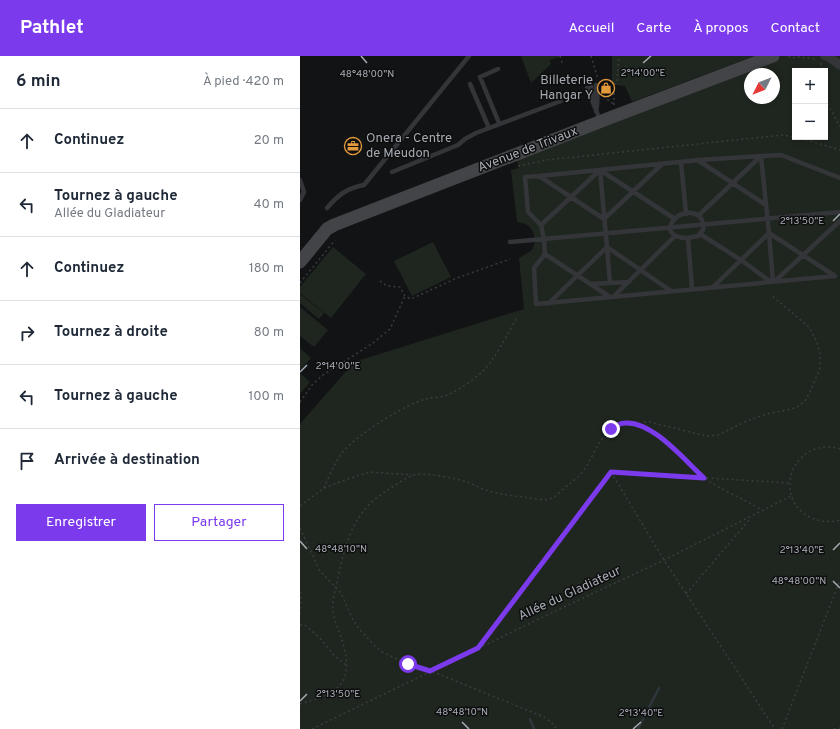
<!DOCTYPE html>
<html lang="fr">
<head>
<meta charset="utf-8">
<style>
  :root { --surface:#fff; --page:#f2f2f3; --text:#1f2937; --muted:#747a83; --line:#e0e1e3; --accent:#7c3aed }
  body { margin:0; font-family:Overpass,sans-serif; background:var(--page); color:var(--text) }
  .controls { position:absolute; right:12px; top:12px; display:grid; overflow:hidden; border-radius:0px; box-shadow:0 2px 6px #0003 }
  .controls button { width:36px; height:36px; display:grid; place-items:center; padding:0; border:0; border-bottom:1px solid var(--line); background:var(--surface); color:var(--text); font:20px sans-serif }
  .compass { position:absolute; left:444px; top:12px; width:36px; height:36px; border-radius:50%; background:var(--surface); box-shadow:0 2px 6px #0003; rotate:228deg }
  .stop { position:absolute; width:12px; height:12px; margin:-9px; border:3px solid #7c3aed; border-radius:50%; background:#fff }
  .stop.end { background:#7c3aed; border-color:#fff; box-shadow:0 1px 4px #0008 }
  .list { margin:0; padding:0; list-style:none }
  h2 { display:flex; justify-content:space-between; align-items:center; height:52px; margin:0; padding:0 16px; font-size:17px }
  h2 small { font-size:13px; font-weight:400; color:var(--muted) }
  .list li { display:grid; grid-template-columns:26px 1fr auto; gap:12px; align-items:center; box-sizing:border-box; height:64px; padding:0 16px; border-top:1px solid var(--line) }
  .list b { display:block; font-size:15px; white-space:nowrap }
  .list p { margin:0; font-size:13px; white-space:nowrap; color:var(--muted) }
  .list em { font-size:13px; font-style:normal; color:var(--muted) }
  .actions { display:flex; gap:8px; padding:12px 16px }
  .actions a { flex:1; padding:9px 0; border:1px solid var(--accent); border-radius:0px; text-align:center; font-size:14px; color:var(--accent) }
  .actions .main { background:var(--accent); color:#fff }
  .icon { flex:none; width:22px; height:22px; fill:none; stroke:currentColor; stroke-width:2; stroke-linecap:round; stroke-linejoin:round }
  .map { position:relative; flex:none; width:540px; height:673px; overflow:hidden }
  header { display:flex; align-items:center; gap:24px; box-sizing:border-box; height:56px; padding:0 20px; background:var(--accent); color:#fff }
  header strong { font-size:19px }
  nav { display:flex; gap:22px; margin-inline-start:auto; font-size:14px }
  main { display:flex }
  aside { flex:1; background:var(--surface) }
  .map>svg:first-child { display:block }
  .green { fill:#1f261f; fill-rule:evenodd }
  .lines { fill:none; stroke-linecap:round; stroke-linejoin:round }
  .stream { stroke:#2d363b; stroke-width:2.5 }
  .path { stroke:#3a3c3f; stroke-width:1.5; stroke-dasharray:2 3; stroke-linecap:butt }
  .service { stroke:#343539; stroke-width:4.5 }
  .minor { stroke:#343539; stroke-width:9 }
  .secondary { stroke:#424448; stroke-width:13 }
  .route { stroke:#7c3aed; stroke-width:5 }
  .ticks { fill:none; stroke:#a5abb3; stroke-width:1.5 }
  .labels { text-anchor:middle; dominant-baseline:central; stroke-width:3; stroke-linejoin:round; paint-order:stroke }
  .poi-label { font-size:13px; fill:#a5abb3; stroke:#0e0e0f; text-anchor:end }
  .street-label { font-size:13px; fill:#a5abb3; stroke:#0e0e0f }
  .ticks-label { font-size:10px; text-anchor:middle; fill:#a5abb3; stroke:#0e0e0f; stroke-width:3; stroke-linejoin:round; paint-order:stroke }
</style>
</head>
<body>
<header>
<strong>Pathlet</strong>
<nav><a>Accueil</a><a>Carte</a><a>À propos</a><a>Contact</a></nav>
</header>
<main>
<aside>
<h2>6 min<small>À pied · 420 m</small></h2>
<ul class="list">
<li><svg class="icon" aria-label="ahead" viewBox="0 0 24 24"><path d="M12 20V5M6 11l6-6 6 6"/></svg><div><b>Continuez</b></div><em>20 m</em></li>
<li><svg class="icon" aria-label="left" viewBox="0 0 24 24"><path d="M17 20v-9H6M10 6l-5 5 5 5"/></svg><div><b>Tournez à gauche</b><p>Allée du Gladiateur</p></div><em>40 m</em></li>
<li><svg class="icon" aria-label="ahead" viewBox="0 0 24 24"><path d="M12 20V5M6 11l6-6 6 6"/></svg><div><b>Continuez</b></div><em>180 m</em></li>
<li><svg class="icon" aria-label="right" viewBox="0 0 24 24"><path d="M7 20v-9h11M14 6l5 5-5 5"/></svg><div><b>Tournez à droite</b></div><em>80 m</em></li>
<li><svg class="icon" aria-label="left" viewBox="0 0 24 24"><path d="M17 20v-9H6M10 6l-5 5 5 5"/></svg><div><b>Tournez à gauche</b></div><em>100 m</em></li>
<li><svg class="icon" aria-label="arrive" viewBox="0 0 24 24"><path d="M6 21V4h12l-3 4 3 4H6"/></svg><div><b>Arrivée à destination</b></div></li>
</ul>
<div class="actions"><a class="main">Enregistrer</a><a>Partager</a></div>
</aside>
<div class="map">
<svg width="540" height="673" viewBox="0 0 540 673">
  <rect width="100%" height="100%" fill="#121314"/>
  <!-- green -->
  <path class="green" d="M 221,0 L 263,0 L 250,4 L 251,8 L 231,27 Z
    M 312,0 L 454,0 L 332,46 L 325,30 L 309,28 L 300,28 L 312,24 Z
    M 465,0 L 540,0 L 540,673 L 0,673 L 0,368 L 54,306 L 224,253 L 219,202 L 232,194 C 236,186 235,174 227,169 C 225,167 221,167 217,166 L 211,114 L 219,112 L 216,101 ZM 495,15 L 525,15 L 525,81 L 495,81 ZM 450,18 L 474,18 L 474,42 L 450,42 Z
    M 133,186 L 151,221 L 112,240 L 94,205 Z
    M 33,191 L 66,218 L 31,262 L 0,237 L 0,231 Z
    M 0,238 L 24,257 L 19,263 L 0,247 Z
    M 0,251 L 28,274 L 14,291 L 0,280 Z
    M 0,292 L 11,302 L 0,314 Z
    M 0,317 L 10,326 L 0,338 Z"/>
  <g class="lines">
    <!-- stream -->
    <path class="stream" d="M 230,663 L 234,673
      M 338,673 L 359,632"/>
    <!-- path -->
    <path class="path" d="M 260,0 L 263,9
      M 291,0 L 298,23
      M 489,0 L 490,2 L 498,1 L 517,3
      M 521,7 L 522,15
      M 525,38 L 527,46 L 540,71
      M 304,40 L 305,42 L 314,48
      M 314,49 L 314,29 L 317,25 L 319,0
      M 218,110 L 246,104 L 483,79 L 508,84 L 540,94
      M 80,225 L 87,230 L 100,231 L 105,240 L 111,243 L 157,222 L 210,203
      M 0,227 L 35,184
      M 0,346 L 12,329 L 23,319 L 73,287 L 90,273 L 105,240
      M 341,370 L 344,366 L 350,366 L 406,380 L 418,379 L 449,364 L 467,358 L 487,354 L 497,351 L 505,345 L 511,334 L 520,312 L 520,298 L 517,286 L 509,271 L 471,239
      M 540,393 C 517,385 491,401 490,427 C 488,454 515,471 540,464
      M 311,416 L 364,504 L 475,673
      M 24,432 C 29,420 34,408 42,397 C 55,380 105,348 126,343 C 130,341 136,342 141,341 C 154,338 172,325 182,316 C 195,304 207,278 217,262
      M 0,450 L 24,432 L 48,423 L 70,416 L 112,419
      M 0,472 L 20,515 L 41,537 L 53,564 L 60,574 L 74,589 L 82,596 L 108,608 L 131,615 L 244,661 L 251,666 L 257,673
      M 0,536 L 1,540 L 0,559
      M 386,538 L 450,463
      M 0,569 L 5,569 L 19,581 L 34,599 L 47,610
      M 179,591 L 311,416 L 489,427
      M 0,648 C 33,638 54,632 44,591 C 41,578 34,567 33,554 C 32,545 35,534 37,526 C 43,499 48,472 67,451 C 72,444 80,440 86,435 C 95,430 104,422 114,419 C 127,416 153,422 167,426 C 172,427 177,431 183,433 C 196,438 211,440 225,441 C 232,442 242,445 249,443 C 254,442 257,439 261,435 C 269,428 278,422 284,414 C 295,399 304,365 328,367 C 363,370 381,406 407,424 C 425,436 445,443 463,455
      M 12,673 L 247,559 L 364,504 L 491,440
      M 482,673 L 540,524
      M 534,673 L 540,672"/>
    <!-- service -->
    <path class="service" d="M 198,13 L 180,21 L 199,67
      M 170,28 L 189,72
      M 296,29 C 298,38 298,46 296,55
      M 291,31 L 297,45
      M 287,32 L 300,64
      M 399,105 L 466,149
      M 381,106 L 386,158
      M 300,114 L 241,169 L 244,183 L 245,198 L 310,241
      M 300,114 L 307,191 L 371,235
      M 300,114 L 375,163
      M 92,116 L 158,89 L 165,83 L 176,77 L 261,45
      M 239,120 L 225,121 L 228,156 L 241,169
      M 0,124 L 4,136 L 0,144
      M 27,152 C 38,139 47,132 64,129 L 169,0
      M 398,160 L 461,100 L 481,99 L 540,122
      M 469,177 L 473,226
      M 400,178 L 441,204 L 471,226
      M 388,182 L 398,180 L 403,174 C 404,169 403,164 399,160 C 379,146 352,182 388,182 L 392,233
      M 210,186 L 540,156
      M 245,198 L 234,212 L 236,248 L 535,220 L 469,177 L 461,100 L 399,104 L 239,120 L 304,163 L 362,108
      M 475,225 L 540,165
      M 291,228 L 329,226
      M 413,231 L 469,177
      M 313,241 L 375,180
      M 249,247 L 307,191 L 310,227"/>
    <!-- minor -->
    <path class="minor" d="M 525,0 L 529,1 L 540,9"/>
    <!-- secondary -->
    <path class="secondary" d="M 0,206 L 27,173 L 34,169 L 312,61 L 473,0"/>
  </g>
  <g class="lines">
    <!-- route -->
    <path class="route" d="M 108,608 L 130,615 L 178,592 L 311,416 L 404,422 C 385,405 353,365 325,367 C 320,367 316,370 311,373"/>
  </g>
  <!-- ticks -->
  <path class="ticks" d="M 61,0 L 67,7M 343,7 L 351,0M 533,165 L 540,158M 0,316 L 7,309M 0,485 L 7,493M 533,494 L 540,487M 533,525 L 540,532M 0,645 L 7,638M 162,666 L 169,673M 333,673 L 341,666"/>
  <!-- icons -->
  <defs>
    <g id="shop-ring" transform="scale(0.9)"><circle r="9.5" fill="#0e0e0f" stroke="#e29a3d" stroke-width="1.5"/><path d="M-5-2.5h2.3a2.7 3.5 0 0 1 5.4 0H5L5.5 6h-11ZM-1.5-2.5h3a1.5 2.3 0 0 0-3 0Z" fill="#e29a3d"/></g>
    <g id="office-ring" transform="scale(0.9)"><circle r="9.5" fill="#0e0e0f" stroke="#e29a3d" stroke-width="1.5"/><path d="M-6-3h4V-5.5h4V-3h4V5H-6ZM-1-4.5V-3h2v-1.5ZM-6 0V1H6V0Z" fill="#e29a3d"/></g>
  </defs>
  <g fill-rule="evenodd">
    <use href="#shop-ring" x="306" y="32"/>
    <use href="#office-ring" x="53" y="90"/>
  </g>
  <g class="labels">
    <!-- poi labels -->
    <g class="poi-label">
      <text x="293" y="25">Billeterie<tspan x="293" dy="15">Hangar Y</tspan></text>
      <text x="66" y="83" text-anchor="start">Onera - Centre<tspan x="66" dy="15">de Meudon</tspan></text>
    </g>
    <!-- street labels -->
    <g class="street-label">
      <text transform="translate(228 94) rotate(-21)">Avenue de Trivaux</text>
      <text transform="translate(270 538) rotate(-25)">Allée du Gladiateur</text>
    </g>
  </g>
  <g class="ticks-label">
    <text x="343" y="20">2°14'00"E</text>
    <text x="67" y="21">48°48'00"N</text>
    <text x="502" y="168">2°13'50"E</text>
    <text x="38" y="313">2°14'00"E</text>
    <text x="41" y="496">48°48'10"N</text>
    <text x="502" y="497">2°13'40"E</text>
    <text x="499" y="528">48°48'00"N</text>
    <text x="38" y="641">2°13'50"E</text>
    <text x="162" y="659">48°48'10"N</text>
    <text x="341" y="660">2°13'40"E</text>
  </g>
</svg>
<div class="controls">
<button>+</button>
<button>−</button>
</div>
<svg class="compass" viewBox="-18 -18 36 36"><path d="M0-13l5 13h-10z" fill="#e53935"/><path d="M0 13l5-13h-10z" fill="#747a83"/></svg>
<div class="stop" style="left:108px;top:608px"></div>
<div class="stop end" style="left:311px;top:373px"></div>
</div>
</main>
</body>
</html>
